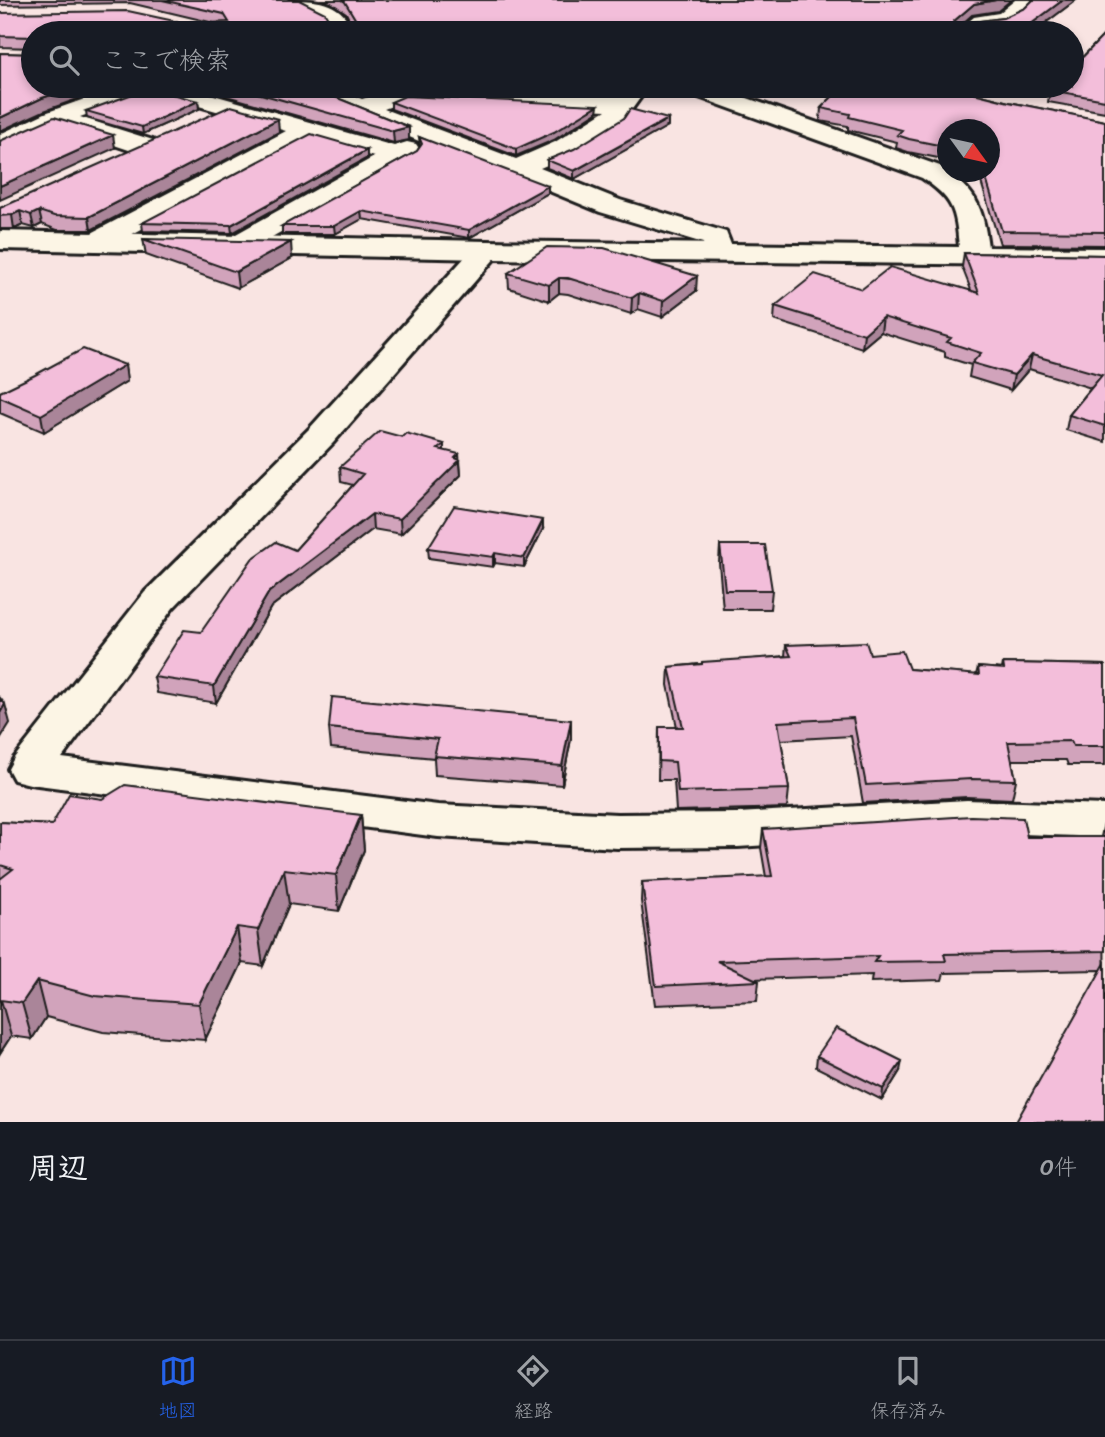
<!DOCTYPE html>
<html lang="ja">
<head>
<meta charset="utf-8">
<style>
  :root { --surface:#171b24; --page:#20242c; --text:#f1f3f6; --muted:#9ea1a6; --line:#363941; --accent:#2563eb }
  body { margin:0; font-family:Sriracha,"Klee One",sans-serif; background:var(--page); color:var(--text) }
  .compass { position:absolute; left:937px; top:119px; width:63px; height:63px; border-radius:50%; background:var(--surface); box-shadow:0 4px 10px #0003; rotate:123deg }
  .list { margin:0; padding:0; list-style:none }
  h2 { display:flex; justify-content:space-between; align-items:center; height:91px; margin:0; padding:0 28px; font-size:30px }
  h2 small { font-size:23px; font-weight:400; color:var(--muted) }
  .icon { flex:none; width:38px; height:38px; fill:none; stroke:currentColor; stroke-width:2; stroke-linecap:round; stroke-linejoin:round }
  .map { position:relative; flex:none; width:1105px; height:1122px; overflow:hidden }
  .search { position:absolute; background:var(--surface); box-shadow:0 4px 10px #0003; left:21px; right:21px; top:21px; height:77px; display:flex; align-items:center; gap:18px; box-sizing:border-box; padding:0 24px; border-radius:38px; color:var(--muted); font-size:26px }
  .sheet { height:217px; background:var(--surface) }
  nav { display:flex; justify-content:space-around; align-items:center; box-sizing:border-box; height:98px; border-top:2px solid var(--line); background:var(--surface); font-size:19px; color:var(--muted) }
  nav a { display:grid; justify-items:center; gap:4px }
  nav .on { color:var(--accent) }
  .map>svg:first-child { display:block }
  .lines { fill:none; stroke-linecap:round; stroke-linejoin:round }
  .minor-casing { stroke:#1c1c1c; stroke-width:6 }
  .tertiary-casing { stroke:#1c1c1c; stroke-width:6 }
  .minor { fill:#fcf5e5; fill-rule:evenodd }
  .tertiary { fill:#fcf5e5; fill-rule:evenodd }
  .wall { fill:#d1a3bb; stroke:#1c1c1c; stroke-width:2 }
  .shaded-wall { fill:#aa8599; stroke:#1c1c1c; stroke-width:2 }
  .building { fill:#f3beda; stroke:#1c1c1c; stroke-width:2 }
</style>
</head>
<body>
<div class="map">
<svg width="1105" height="1122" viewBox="0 0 1105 1122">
  <rect width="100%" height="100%" fill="#f9e4e2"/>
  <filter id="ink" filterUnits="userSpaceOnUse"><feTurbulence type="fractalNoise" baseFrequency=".0143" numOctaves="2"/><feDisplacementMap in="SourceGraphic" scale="14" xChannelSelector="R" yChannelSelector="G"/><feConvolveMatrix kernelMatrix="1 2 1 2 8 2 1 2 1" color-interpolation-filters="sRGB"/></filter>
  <g filter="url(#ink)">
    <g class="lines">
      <!-- minor casing -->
      <g class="minor-casing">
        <path id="minor" d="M 290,0 C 322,0 341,2 355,33 L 333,33 L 328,22 L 293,5 Z
          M 1015,0 L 1039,0 C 1020,27 984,34 955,33 L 974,17 L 999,13 Z
          M 121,86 L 182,86 L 394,146 L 407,142 L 416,144 L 420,150 L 416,156 L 247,251 L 237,254 L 227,251 L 222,245 L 227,239 L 374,157 L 311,139 L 106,248 L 96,251 L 86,248 L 82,242 L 86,236 L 286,131 L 150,92 L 80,117 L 153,140 L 157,146 L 153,152 L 144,154 L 135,152 L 57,126 L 0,152 L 0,134 L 45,113 Z
          M 297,86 L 329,86 L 362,99 L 403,87 L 617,95 C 624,87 629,86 640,89 L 643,94 L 622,123 L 573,154 L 540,168 L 620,200 L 726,232 L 734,252 L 729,258 L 719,261 L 709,258 L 703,243 L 600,212 L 508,174 L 426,144 L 300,91 ZM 405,101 L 606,110 L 555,142 L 516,159 L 384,109 Z
          M 487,241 L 497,244 L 502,250 L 497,256 L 333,443 L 173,608 L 62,758 L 438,805 L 617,814 L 738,813 L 967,800 L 1105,805 L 1105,837 L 967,832 L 738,847 L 617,848 L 438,837 L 30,784 L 14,780 L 8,769 L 14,758 L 145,592 L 309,429 L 477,244 Z"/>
      </g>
      <!-- tertiary casing -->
      <g class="tertiary-casing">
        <path id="tertiary" d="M 679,86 L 713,86 L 940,166 C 975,190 983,205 988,247 L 1105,248 L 1105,266 L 487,259 L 0,249 L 0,231 L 487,241 L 959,247 C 956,209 953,199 922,178 L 682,91 Z"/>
      </g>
      <!-- minor -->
      <use href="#minor" class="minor"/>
      <!-- tertiary -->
      <use href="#tertiary" class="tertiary"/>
    </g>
    <!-- wall -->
    <path class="wall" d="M 0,0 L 299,0 L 332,24 L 351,23 L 346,13 L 331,3 L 320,0 L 1011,0 L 998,11 L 972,15 L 963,23 L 1003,18 L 1025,8 L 1033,0 L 1076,0 L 1032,33 L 33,33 L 33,86 L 114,86 L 44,111 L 0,131 L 0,53 L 33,54 L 33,48 L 0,47 L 0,13 L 188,24 L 214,23 L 130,3 L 0,5 Z
      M 1105,34 L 1105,112 L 1048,102 L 1050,90 Z
      M 191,86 L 308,86 L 409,127 L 409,140 L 394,143 Z
      M 335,86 L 398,86 L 362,96 Z
      M 440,86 L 625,86 L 616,92 Z
      M 821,86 L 946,86 L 1009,102 L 1105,121 L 1105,245 L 1000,244 L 978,172 L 990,172 L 990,130 L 948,130 L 948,160 L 908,152 L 896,148 L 897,142 L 848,130 L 848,126 L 820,121 L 821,108 L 839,90 Z
      M 198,101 L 199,109 L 143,134 L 87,118 L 86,111 Z
      M 391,102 L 597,112 L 554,140 L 516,156 L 391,109 Z
      M 668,119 L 668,126 L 574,179 L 547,168 L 547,160 Z
      M 279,132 L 91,230 L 57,230 L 42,224 L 34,228 L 23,225 L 14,229 L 0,229 L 0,208 Z
      M 419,137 L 548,193 L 469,238 L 362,219 L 335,234 L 282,234 L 282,226 L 417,151 L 420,146 Z
      M 367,150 L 367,158 L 232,233 L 143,231 L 142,223 Z
      M 143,239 L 292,258 L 238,288 L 146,255 Z
      M 964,253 L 1105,255 L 1105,442 L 1066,430 L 1069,415 L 1091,388 L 1029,369 L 1011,390 L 969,377 L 971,365 L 945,357 L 945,352 L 881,332 L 862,348 L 774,320 L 775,306 L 862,289 L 971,290 L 962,267 Z
      M 508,273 L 696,291 L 662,317 L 638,309 L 631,314 L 568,294 L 559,293 L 549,301 L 509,288 Z
      M 125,365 L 127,381 L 44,432 L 0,413 L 0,392 Z
      M 402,437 L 444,444 L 444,450 L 460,460 L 461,475 L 401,534 L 373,529 L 271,607 L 216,703 L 157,693 L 154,677 L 295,550 L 353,485 L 341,482 L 340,467 Z
      M 543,529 L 524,567 L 495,563 L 493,567 L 429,558 L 428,548 Z
      M 720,545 L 772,590 L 770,609 L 723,609 L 719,563 Z
      M 786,645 L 870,654 L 909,669 L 976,675 L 978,667 L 1002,669 L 1003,663 L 1105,665 L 1105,765 L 1068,765 L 1066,760 L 1012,760 L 1016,780 L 1012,799 L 967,797 L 863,803 L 851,736 L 781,740 L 789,789 L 787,808 L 676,811 L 674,780 L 658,780 L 659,727 L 677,727 L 668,685 L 669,667 L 785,656 Z
      M 571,720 L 571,739 L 562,785 L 435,775 L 434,758 L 331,748 L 329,728 Z
      M 102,799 L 361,815 L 364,850 L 339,911 L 289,904 L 263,966 L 242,963 L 205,1040 L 103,1032 L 46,1017 L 32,1039 L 11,1036 L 0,1053 L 0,822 L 52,825 Z
      M 1104,823 L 1105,1122 L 1101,970 L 944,973 L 942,980 L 871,982 L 872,975 L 753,979 L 759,981 L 757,1001 L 655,1005 L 641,901 L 642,882 L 766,877 L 761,848 L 763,829 L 1027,837 L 1101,837 Z
      M 817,1056 L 900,1071 L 882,1100 L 816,1067 Z"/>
    <!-- shaded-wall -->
    <path class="shaded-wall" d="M 996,0 L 1011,0 L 998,11 L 972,15 L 952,33 L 954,21 L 974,4 Z
      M 1063,0 L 1076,0 L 1032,33 L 1019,33 Z
      M 78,86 L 114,86 L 44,111 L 0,131 L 0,118 L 42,98 Z
      M 361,86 L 398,86 L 362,96 Z
      M 616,86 L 625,86 L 616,92 Z
      M 198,101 L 199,109 L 143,134 L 142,127 Z
      M 598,105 L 597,112 L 554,140 L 516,156 L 516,149 Z
      M 278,119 L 279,132 L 91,230 L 89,217 Z
      M 668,119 L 668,126 L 574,179 L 574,171 Z
      M 409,127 L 409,140 L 394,143 L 393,131 Z
      M 113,135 L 115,148 L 0,200 L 0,186 Z
      M 367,150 L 367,158 L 232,233 L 231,225 Z
      M 548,186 L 548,193 L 469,238 L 469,230 Z
      M 20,211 L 23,225 L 14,229 L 12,215 Z
      M 39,211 L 42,224 L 34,228 L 31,215 Z
      M 361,211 L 362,219 L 335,234 L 334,226 Z
      M 291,242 L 292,258 L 238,288 L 236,272 Z
      M 697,276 L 696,291 L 662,317 L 663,301 Z
      M 559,278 L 559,293 L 549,301 L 549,285 Z
      M 639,293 L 638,309 L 631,314 L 632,298 Z
      M 883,317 L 881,332 L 862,348 L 864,334 Z
      M 1032,355 L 1029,369 L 1011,390 L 1014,375 Z
      M 125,365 L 127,381 L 44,432 L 41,415 Z
      M 459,454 L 461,475 L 401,534 L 400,519 Z
      M 372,514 L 373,529 L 271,607 L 216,703 L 214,686 L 269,592 Z
      M 543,520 L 543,529 L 524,567 L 524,558 Z
      M 495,553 L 495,563 L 493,567 L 493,557 Z
      M 5,704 L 10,723 L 0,739 L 0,713 Z
      M 571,720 L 571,739 L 562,785 L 562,766 Z
      M 361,815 L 364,850 L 339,911 L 336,875 Z
      M 284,869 L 289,904 L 263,966 L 258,930 Z
      M 237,927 L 242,963 L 205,1040 L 199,1004 Z
      M 37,981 L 46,1017 L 32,1039 L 22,1003 Z
      M 1,1000 L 11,1036 L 0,1053 L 0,1002 Z
      M 902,1061 L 900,1071 L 882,1100 L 883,1089 Z"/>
    <!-- building -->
    <path class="building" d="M 162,0 L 299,0 L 325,13 L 332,24 L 357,22 L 345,2 L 342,0 L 996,0 L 974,4 L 954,21 L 957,24 L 1003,18 L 1025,8 L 1033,0 L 1063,0 L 1019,33 L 33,33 L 33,86 L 78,86 L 42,98 L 0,118 L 0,53 L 33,54 L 33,37 L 0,36 L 0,13 L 128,11 L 188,24 L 229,22 L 224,14 Z
      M 1105,34 L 1105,100 L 1050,90 L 1055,86 L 1072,86 L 1072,68 Z
      M 232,86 L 308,86 L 409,127 L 393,131 Z
      M 843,86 L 946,86 L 1009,102 L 1105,121 L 1105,232 L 1002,231 L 984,172 L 990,172 L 990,130 L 948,130 L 948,147 L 909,139 L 897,135 L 902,130 L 849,117 L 850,114 L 821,108 Z
      M 149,88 L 198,101 L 142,127 L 86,111 Z
      M 405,96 L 598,105 L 554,132 L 516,149 L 391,102 Z
      M 231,106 L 278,119 L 89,217 L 54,216 L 39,211 L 31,215 L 20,211 L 12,215 L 0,216 L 0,208 Z
      M 630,109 L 668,119 L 574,171 L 547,160 L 574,149 L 624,118 Z
      M 54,117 L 113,135 L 0,186 L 0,141 Z
      M 311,134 L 367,150 L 231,225 L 142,223 Z
      M 419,137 L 548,186 L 469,230 L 361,211 L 334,226 L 282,226 L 417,151 L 422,144 Z
      M 143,239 L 291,242 L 236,272 Z
      M 547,247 L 604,248 L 697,276 L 663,301 L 639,293 L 632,298 L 568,278 L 559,278 L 549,285 L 508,273 Z
      M 964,253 L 1105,255 L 1105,426 L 1069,415 L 1102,375 L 1032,355 L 1014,375 L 972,363 L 981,353 L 947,342 L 951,338 L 883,317 L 864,334 L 775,306 L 815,274 L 862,289 L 890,267 L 979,293 Z
      M 83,349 L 125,365 L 41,415 L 0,397 L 0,392 L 35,375 Z
      M 380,431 L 402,437 L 406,433 L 444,444 L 438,449 L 459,454 L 455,458 L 460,460 L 400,519 L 372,514 L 269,592 L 214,686 L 154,677 L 184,630 L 201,632 L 252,559 L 276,542 L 295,550 L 363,474 L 340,467 Z
      M 454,506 L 543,520 L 524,558 L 495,553 L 493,557 L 428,548 Z
      M 720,545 L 765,545 L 772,590 L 725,590 Z
      M 866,642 L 870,654 L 902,651 L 909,669 L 979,675 L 978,667 L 1004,669 L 1003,663 L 1105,665 L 1105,746 L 1073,746 L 1071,741 L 1008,742 L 1016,780 L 971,779 L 866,785 L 853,718 L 778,722 L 789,789 L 678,792 L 675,762 L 659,761 L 659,727 L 683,727 L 669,667 L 702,664 L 702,662 L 791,656 L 786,645 Z
      M 332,697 L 571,720 L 562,766 L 434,756 L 438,739 L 329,728 Z
      M 0,698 L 5,704 L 0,713 Z
      M 125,785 L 361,815 L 336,875 L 284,869 L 258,930 L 237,927 L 199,1004 L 95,996 L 37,981 L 22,1003 L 1,1000 L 0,1002 L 0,879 L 13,869 L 0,865 L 0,822 L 52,825 L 69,794 L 102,799 Z
      M 971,816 L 1023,818 L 1027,837 L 1105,837 L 1105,951 L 944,954 L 946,961 L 874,962 L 878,956 L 717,961 L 759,981 L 656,986 L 642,882 L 772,876 L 763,829 Z
      M 1105,963 L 1105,1122 L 1016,1122 Z
      M 836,1028 L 902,1061 L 883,1089 L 817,1056 Z"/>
  </g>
</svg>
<svg class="compass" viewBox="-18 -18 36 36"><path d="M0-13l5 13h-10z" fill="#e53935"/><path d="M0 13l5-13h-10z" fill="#9ea1a6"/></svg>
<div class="search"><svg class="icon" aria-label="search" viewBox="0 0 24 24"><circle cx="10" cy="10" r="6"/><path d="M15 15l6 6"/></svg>ここで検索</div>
</div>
<section class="sheet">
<h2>周辺<small>0件</small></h2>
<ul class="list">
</ul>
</section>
<nav>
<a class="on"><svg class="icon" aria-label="map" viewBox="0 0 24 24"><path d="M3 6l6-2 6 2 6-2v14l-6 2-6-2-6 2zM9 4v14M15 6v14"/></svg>地図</a>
<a><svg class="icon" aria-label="directions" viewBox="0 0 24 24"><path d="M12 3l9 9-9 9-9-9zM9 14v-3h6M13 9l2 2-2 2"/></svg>経路</a>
<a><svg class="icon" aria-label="saved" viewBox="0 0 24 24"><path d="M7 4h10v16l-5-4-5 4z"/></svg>保存済み</a>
</nav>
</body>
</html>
